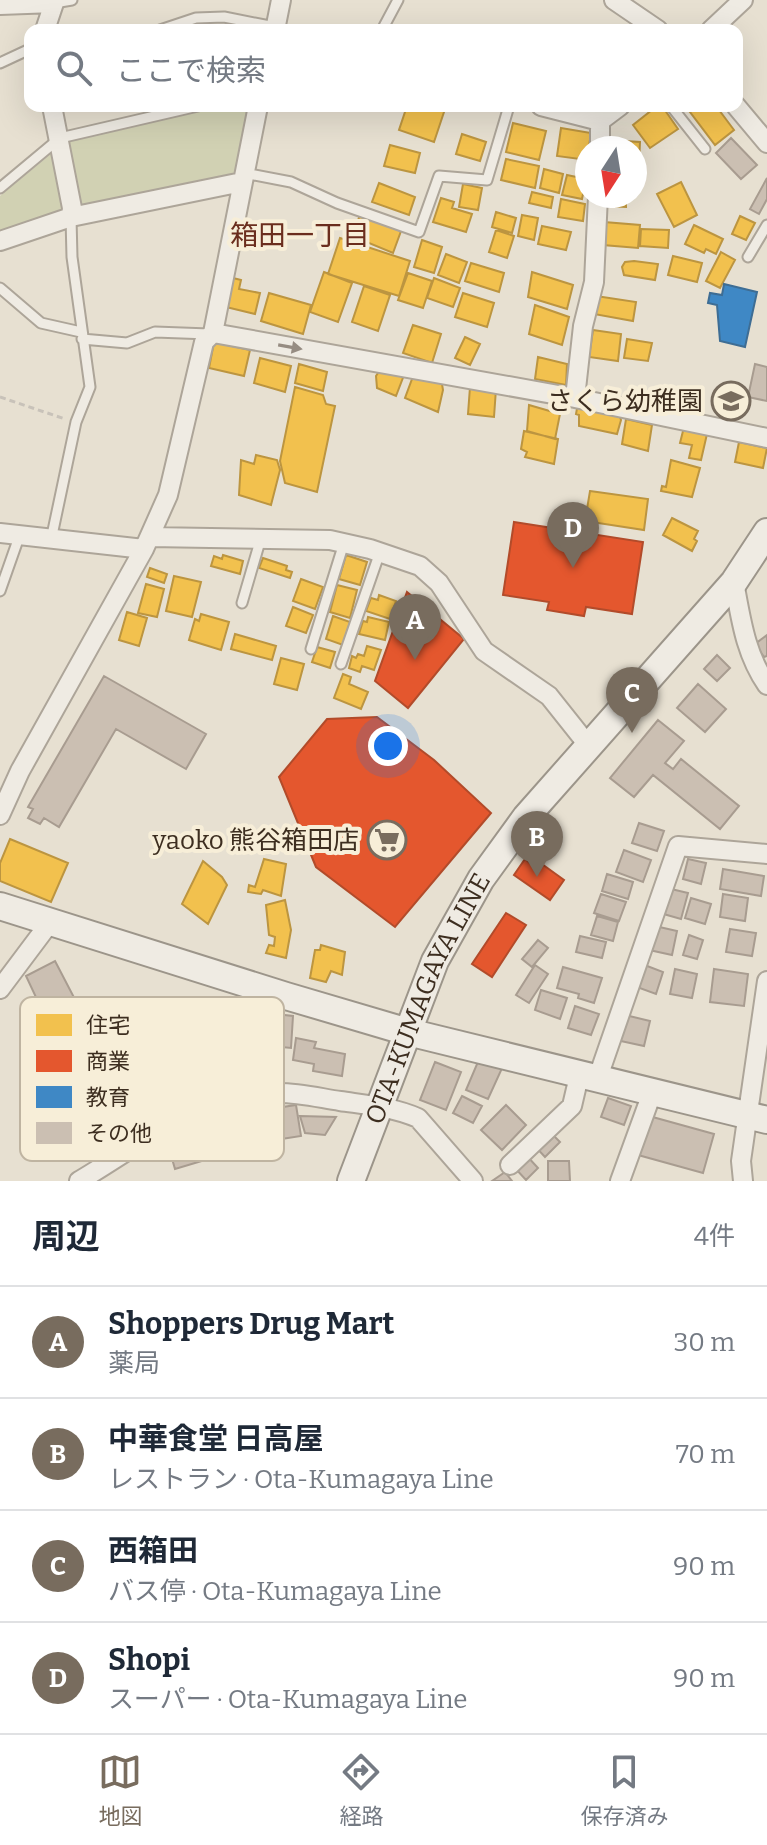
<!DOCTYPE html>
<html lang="ja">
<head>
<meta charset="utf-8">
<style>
  :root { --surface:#fff; --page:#f2f2f3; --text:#1f2937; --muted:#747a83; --line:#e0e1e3; --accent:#786c5e }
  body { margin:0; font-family:Bitter,"Noto Sans JP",serif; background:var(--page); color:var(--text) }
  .compass { position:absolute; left:575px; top:136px; width:72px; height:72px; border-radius:50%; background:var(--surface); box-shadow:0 8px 32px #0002; rotate:192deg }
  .you { position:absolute; left:388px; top:746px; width:28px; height:28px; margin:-20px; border:6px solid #fff; border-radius:50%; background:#1a73e8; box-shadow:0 0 0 12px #1a73e833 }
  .badge { display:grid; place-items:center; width:52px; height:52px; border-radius:50%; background:var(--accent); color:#fff; font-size:26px; font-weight:700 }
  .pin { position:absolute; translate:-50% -66px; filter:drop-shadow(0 2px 4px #0008) }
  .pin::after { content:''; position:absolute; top:42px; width:28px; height:24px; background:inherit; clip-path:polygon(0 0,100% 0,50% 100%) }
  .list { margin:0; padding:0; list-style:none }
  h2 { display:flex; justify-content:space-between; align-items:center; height:104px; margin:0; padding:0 32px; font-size:34px }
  h2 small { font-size:26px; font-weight:400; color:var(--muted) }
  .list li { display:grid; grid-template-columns:52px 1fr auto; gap:24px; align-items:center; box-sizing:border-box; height:112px; padding:0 32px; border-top:2px solid var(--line) }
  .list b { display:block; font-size:30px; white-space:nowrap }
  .list p { margin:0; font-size:26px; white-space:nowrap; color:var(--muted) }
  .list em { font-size:26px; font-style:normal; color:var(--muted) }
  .icon { flex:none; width:44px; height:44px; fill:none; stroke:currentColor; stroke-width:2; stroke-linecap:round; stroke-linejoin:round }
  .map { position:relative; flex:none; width:767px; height:1181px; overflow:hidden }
  .search { position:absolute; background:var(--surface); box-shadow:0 8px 32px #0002; left:24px; right:24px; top:24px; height:88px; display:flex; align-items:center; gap:20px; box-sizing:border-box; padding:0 28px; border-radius:16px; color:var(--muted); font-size:30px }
  .sheet { height:552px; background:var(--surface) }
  nav { display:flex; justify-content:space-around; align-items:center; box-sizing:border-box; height:112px; border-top:2px solid var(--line); background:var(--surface); font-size:22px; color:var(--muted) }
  nav a { display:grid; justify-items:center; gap:4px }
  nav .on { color:var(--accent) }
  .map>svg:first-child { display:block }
  .cemetery { fill:#d1d1b3 }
  .homes { fill:#f2c14e; stroke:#bc9540; stroke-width:2 }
  .shops { fill:#e4572e; stroke:#b24b2a; stroke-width:2 }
  .schools { fill:#3f88c5; stroke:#3e6d94; stroke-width:2 }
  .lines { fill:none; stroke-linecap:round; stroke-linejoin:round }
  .stream { stroke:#bcccc2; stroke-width:6 }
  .building { fill:#cbbfb2; stroke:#a89c90; stroke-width:2 }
  .lane-casing { stroke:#ada599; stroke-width:13 }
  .street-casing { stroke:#ada599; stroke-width:22 }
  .secondary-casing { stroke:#9c958a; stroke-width:30 }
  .path { stroke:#c8c2b9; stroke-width:3; stroke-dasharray:6 4; stroke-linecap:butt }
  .lane { stroke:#efebe3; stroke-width:9 }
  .street { stroke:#efebe3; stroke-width:18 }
  .secondary { stroke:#efebe3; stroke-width:26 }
  .oneway { fill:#968c82 }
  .labels { text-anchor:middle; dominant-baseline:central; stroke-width:8; stroke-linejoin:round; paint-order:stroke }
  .poi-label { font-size:26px; fill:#3d2e20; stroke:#f7eed8; text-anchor:end }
  .street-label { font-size:26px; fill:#3d2e20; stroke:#f7eed8 }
  .neighbourhood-label { font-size:28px; fill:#6b2e1e; stroke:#f7eed8 }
  .key { fill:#f7eed8; stroke:#bfb4a1; stroke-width:2 }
  .key-label { font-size:22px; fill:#3d2e20 }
</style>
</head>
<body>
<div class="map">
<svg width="767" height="1181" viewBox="0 0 767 1181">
  <rect width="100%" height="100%" fill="#e7e0d1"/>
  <!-- cemetery -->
  <path class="cemetery" d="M 224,106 L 248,106 L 234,176 L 85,208 L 77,203 L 68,141 Z
    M 52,153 L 65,207 L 63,211 L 0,236 L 0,196 Z"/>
  <!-- homes -->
  <path class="homes" d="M 407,106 L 446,106 L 434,142 L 399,130 Z
    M 657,106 L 662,106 L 678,129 L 650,148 L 633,125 Z
    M 689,106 L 716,106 L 734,130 L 715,145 L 687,108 Z
    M 513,123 L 546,131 L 539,160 L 506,152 Z
    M 561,128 L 591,133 L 587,160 L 557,156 Z
    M 462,134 L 486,142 L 480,161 L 456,154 Z
    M 608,140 L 640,142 L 639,164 L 635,164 L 635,148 L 608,148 Z
    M 390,145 L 420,153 L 415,173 L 384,166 Z
    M 506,159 L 539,166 L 535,188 L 501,180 Z
    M 544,169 L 563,174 L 559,193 L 540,188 Z
    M 567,175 L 586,179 L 582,199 L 562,195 Z
    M 681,182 L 697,215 L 674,227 L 657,194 Z
    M 379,183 L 415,197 L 409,215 L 372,202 Z
    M 463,184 L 482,188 L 478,210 L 459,207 Z
    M 532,192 L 553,197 L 551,208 L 529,203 Z
    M 606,196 L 626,196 L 626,207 L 605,206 Z
    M 441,198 L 454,202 L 452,208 L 472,214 L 466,232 L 433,222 Z
    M 561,199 L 585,204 L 583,221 L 558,217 Z
    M 496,212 L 516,218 L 512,233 L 492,227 Z
    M 360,215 L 401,231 L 393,253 L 352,236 Z
    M 522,215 L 538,218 L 534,240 L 518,236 Z
    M 740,216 L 755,223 L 746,240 L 732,234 Z
    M 604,222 L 640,225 L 638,248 L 603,245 Z
    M 694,225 L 723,239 L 716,254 L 706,249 L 704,253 L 685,244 Z
    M 542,226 L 571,232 L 566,250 L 538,244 Z
    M 641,229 L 669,230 L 668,248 L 640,246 Z
    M 496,230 L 514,236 L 507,258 L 489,252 Z
    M 340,238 L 410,261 L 399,296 L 328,274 Z
    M 422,240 L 442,247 L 434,273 L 414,267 Z
    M 721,252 L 735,260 L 720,288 L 706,281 Z
    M 446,254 L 467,262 L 459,283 L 438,275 Z
    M 673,256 L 702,263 L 697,282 L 668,275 Z
    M 634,261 L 658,264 L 655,280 L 624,275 L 622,267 L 625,262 Z
    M 471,263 L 504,273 L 499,292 L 465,281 Z
    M 324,272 L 352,283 L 338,322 L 310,312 Z
    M 532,272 L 573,285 L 567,309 L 528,297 Z
    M 408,273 L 432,281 L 423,308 L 398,300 Z
    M 233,278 L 241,280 L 239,289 L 260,293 L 255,314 L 226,307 Z
    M 434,278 L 460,288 L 453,307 L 427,298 Z
    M 364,286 L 390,295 L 378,331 L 352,322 Z
    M 269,293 L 311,305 L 303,334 L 261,321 Z
    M 463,293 L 494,303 L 487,327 L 455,317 Z
    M 596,296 L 636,302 L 633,321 L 594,314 Z
    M 535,305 L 569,317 L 562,345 L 529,334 Z
    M 413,325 L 441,334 L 432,363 L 403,353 Z
    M 593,330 L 621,334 L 618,361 L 589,357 Z
    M 465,337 L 480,344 L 470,365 L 455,358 Z
    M 627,339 L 652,343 L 648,361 L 624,358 Z
    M 214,342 L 250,350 L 244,376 L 209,368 Z
    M 538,357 L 567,364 L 566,385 L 535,379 Z
    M 260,358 L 291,366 L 285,392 L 254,383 Z
    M 299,364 L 327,372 L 323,391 L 295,383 Z
    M 382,367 L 404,375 L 396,396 L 377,388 L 376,376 Z
    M 415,371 L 441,378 L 443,390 L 438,412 L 405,398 Z
    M 295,387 L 323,395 L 326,404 L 335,406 L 317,492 L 285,483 L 280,461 Z
    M 470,387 L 496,389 L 494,417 L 468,414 Z
    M 578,403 L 618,411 L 621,420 L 617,434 L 579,426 L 579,415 L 576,414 Z
    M 529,405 L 560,414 L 555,439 L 527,431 Z
    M 626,419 L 652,425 L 648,451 L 622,444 Z
    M 684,427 L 707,434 L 701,460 L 689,458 L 692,445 L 680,443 Z
    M 524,431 L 558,439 L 554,464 L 525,457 L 527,452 L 521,449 Z
    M 739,442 L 767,448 L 763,468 L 735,462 Z
    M 256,455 L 277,460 L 280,470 L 271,505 L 239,495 L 241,460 L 254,464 Z
    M 671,460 L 700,468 L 692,497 L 661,491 L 662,486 L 666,487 Z
    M 590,491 L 648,499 L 644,530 L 585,521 Z
    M 672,518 L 698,531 L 694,539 L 697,541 L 692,551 L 663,535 Z
    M 223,555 L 243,561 L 240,574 L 211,566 L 214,556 L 222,559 Z
    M 346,555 L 367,562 L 360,585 L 339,579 Z
    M 263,558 L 287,566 L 286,570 L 292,572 L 290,578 L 259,568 Z
    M 150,568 L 167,574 L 164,583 L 147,577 Z
    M 174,576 L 201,582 L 192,617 L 166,611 Z
    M 301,579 L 323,587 L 315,609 L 293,601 Z
    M 146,584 L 164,589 L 157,617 L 138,613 Z
    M 337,585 L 357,590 L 350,618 L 330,612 Z
    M 379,595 L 396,601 L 390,619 L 366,611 L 371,598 L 378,600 Z
    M 293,607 L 313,615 L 306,633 L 286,626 Z
    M 127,612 L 147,618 L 139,646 L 119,640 Z
    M 201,614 L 229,622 L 221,650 L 189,640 L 195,619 L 199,621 Z
    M 333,616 L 350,622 L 343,645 L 326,639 Z
    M 368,617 L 389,622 L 385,640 L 359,634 L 363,621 L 367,622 Z
    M 235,634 L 276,646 L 272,660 L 231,649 Z
    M 367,646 L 381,650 L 374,670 L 362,666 L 360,672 L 349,668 L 352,656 L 356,658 L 358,654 L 364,656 Z
    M 317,647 L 335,652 L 330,668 L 312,662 Z
    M 281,658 L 304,664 L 297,690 L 274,684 Z
    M 343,674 L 351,677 L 349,684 L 368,692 L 361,709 L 334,698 Z
    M 10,839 L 68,863 L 51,902 L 0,881 L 0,863 Z
    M 264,859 L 286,864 L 281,896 L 263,890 L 261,894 L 248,892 L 249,885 L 255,887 Z
    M 203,861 L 222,877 L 227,885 L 208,924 L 182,904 Z
    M 285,900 L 291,930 L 286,958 L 266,953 L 269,945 L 274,946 L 275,937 L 269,935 L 266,905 Z
    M 321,945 L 345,952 L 342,975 L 331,971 L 326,982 L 310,978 L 315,950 L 320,950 Z"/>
  <!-- shops -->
  <path class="shops" d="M 514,522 L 643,542 L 632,614 L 586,607 L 584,616 L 547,610 L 549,602 L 503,595 Z
    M 407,592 L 464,639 L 408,708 L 375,681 Z
    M 377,717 L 434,760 L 491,813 L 395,927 L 316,867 L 279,777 L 327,719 Z
    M 525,859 L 531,864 L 535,859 L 564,880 L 550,900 L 514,875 Z
    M 506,913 L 526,925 L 492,977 L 472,964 Z"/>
  <!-- schools -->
  <path class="schools" d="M 724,284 L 757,292 L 745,347 L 720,341 L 717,305 L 708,303 L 710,293 L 722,295 Z"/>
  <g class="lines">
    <!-- stream -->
    <path class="stream" d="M 167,1117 C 199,1097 239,1084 277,1085"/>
  </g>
  <!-- building -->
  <path class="building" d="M 731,138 L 757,165 L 741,179 L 716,153 Z
    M 767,178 L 767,199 L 759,214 L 750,209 Z
    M 755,364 L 767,367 L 767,401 L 748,397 Z
    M 767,635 L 767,656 L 764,657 L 755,644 Z
    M 717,655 L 730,668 L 717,681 L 704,669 Z
    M 104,676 L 206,734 L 186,769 L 116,729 L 59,827 L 44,818 L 40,824 L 28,818 L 33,809 L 28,807 Z
    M 698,684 L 726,709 L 705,732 L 677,708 Z
    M 658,720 L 684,741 L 665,763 L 673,769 L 681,759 L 739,806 L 720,829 L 653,775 L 634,797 L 610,778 Z
    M 639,823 L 664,831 L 657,851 L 632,843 Z
    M 624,850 L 651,860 L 643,882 L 616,872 Z
    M 688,859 L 706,863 L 701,884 L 683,879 Z
    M 723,869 L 764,876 L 761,896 L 720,889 Z
    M 607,874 L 633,882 L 628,899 L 602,891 Z
    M 667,888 L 688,893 L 681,919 L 660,913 Z
    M 601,894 L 626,902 L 619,921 L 594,913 Z
    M 723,894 L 748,898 L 745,921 L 720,917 Z
    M 691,898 L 711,904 L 705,924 L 685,918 Z
    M 597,916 L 618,922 L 613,941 L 591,935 Z
    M 655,926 L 677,931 L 672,955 L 649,950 Z
    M 730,929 L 756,933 L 752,956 L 726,952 Z
    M 689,935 L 703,940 L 697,959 L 683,955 Z
    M 580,936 L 606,942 L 602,958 L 576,952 Z
    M 538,940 L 548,948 L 532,967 L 522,959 Z
    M 55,961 L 80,1009 L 49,1025 L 26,976 Z
    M 642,964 L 663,972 L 656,994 L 634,986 Z
    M 535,965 L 548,974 L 529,1003 L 516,995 Z
    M 563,967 L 602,978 L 594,1003 L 578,998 L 579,994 L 557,988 Z
    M 675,969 L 697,974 L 692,998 L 670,994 Z
    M 714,969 L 748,974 L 744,1006 L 710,1002 Z
    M 541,990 L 567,998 L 560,1019 L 535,1010 Z
    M 575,1006 L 599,1014 L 591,1035 L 568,1028 Z
    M 275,1014 L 293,1016 L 291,1048 L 272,1046 Z
    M 621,1014 L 650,1021 L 644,1046 L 616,1040 Z
    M 296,1038 L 316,1042 L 314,1048 L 345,1054 L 342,1076 L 313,1071 L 314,1064 L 293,1060 Z
    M 480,1057 L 503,1066 L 488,1099 L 466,1090 Z
    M 435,1062 L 461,1072 L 446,1110 L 420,1100 Z
    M 462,1096 L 482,1106 L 473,1123 L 453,1113 Z
    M 608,1098 L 631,1106 L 624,1125 L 601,1117 Z
    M 276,1103 L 276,1108 L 296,1105 L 301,1136 L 262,1142 L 256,1106 Z
    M 506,1105 L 526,1125 L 502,1150 L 481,1130 Z
    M 300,1116 L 336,1117 L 325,1135 L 305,1133 Z
    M 649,1116 L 714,1134 L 703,1173 L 638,1155 Z
    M 191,1122 L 193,1129 L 216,1123 L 225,1154 L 175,1169 L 166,1138 Z
    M 548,1130 L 560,1142 L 545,1157 L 533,1144 Z
    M 526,1155 L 538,1168 L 526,1180 L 514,1167 Z
    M 548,1161 L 569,1161 L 570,1181 L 548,1181 Z
    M 505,1172 L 512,1181 L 492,1181 Z"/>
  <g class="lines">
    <!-- lane casing -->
    <g class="lane-casing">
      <path id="lane" d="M 54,3 L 72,0
        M 160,30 L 196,18 L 224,17 L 275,27
        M 382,30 L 398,0
        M 0,63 L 30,49
        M 671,106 L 705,149
        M 244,173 L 291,182 L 337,203 L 419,232 L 439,176 L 487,180 L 509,106
        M 0,188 L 60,138 L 198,106
        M 748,257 L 767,225
        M 0,288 L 41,323 L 81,332
        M 82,339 L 127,343 L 155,332 L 209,334
        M 51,540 L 76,422 L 90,387 L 72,257 L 71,218
        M 0,591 L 19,537
        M 242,603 L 261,538
        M 311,649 L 344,543
        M 341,664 L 380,552"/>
    </g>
    <!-- street casing -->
    <g class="street-casing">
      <path id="street" d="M 614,0 L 658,30
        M 0,5 L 54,3
        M 45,30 L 55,0
        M 275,30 L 281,0
        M 711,30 L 743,0
        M 52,106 L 72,208 L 71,217
        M 541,106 L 600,121
        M 736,106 L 767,143
        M 600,121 L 620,106
        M 600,148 L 600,121
        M 0,241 L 71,217 L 242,182
        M 213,333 L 575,398 L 767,438
        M 575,398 L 583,326 L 594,282 L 598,196
        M 0,533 L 144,549
        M 150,537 L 330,540 L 370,549 L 420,566 L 439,583 L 484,651 L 549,696 L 588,745
        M 734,582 C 741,619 745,653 767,685
        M 0,815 L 20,771 L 144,549 L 168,495 L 204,342 L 213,333 L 258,106
        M 0,989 L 51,921
        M 597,1080 L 678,846 L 767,854
        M 510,1165 L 572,1106 L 579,1076
        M 79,1181 C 140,1145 204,1092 279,1093 C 299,1093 320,1098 340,1101 C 367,1105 393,1107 418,1118 L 473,1181
        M 620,1181 L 652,1093
        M 743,1181 L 741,1161 L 767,981"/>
    </g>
    <!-- secondary casing -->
    <g class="secondary-casing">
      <g id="secondary">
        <path d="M 0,906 L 286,996 L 408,1032 L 767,1120"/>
        <path id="s1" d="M 351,1181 L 435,961 L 481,879 L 526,817 L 734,582 L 767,532"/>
      </g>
    </g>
    <!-- path -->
    <path class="path" d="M 0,397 L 65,419"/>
    <!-- lane -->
    <use href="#lane" class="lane"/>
    <!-- street -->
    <use href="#street" class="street"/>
    <!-- secondary -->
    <use href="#secondary" class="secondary"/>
  </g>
  <!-- one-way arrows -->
  <defs><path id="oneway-solid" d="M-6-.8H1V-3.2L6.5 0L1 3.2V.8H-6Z" transform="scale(2)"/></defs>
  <use class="oneway" href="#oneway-solid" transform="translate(290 347) rotate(10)"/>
  <!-- icons -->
  <defs>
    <g id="school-ring" transform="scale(2)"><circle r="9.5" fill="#f7eed8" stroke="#786c5e" stroke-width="1.5"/><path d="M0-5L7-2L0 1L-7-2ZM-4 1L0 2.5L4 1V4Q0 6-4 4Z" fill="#786c5e"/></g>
    <g id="supermarket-ring" transform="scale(2)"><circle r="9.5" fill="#f7eed8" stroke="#786c5e" stroke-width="1.5"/><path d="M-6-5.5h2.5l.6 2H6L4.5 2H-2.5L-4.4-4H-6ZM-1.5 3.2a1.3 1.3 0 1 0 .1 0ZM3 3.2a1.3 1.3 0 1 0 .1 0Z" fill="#786c5e"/></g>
  </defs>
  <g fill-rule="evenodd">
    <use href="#school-ring" x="731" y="401"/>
    <use href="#supermarket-ring" x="387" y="840"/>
  </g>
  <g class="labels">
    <!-- poi labels -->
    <g class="poi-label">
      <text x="703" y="401">さくら幼稚園</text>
      <text x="359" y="840">yaoko 熊谷箱田店</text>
    </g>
    <!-- street labels -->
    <g class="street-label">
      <text stroke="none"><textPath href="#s1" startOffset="198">OTA-KUMAGAYA LINE</textPath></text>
    </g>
    <!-- neighbourhood labels -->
    <g class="neighbourhood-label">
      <text x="300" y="235">箱田一丁目</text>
    </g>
  </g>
  <!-- legend -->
  <rect x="20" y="997" width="264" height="164" rx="12" class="key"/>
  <rect x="36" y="1014" width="36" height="22" fill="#f2c14e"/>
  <rect x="36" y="1050" width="36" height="22" fill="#e4572e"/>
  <rect x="36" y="1086" width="36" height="22" fill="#3f88c5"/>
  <rect x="36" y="1122" width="36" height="22" fill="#cbbfb2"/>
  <g class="key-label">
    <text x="86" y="1033">住宅</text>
    <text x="86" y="1069">商業</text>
    <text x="86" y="1105">教育</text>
    <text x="86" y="1141">その他</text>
  </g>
</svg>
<svg class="compass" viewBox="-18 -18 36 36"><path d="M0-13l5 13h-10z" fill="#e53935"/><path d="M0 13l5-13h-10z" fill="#747a83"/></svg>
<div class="you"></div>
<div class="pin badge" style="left:415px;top:660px">A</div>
<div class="pin badge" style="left:537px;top:877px">B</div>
<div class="pin badge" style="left:632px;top:733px">C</div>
<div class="pin badge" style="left:573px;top:568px">D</div>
<div class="search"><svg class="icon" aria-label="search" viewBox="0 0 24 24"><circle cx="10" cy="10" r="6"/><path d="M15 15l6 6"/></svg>ここで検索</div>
</div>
<section class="sheet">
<h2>周辺<small>4件</small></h2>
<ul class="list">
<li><span class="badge">A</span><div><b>Shoppers Drug Mart</b><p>薬局</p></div><em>30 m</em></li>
<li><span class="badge">B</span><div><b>中華食堂 日高屋</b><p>レストラン · Ota-Kumagaya Line</p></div><em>70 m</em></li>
<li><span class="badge">C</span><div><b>西箱田</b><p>バス停 · Ota-Kumagaya Line</p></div><em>90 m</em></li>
<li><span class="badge">D</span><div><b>Shopi</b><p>スーパー · Ota-Kumagaya Line</p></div><em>90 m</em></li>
</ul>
</section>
<nav>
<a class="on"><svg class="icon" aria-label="map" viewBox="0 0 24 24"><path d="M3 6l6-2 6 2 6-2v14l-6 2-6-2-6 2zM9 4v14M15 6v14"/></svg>地図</a>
<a><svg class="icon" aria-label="directions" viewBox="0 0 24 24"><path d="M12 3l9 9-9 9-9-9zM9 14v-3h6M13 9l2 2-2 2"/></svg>経路</a>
<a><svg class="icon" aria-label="saved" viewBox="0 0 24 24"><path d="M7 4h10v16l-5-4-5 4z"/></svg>保存済み</a>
</nav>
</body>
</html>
